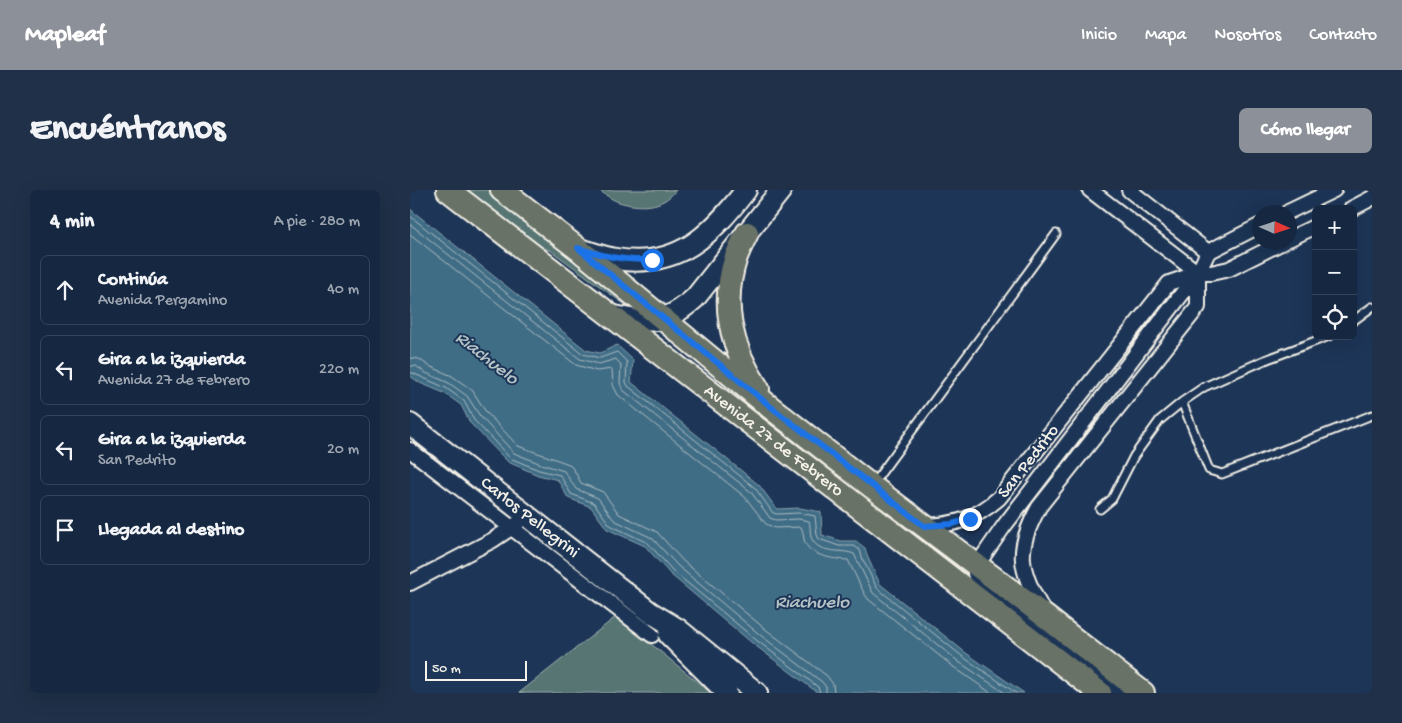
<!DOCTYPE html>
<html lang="es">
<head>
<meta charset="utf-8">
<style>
  :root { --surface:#162841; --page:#1f3048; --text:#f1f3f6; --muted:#9ea6b1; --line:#35445a; --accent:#8c9099 }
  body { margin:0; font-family:"Gochi Hand",sans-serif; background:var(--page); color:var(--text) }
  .controls { position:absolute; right:15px; top:15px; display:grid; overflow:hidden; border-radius:8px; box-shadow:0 5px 20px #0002 }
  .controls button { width:45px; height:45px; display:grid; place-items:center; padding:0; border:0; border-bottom:1px solid var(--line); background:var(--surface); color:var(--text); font:25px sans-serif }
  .compass { position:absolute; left:842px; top:15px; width:45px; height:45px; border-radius:50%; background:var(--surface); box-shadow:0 5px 20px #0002; rotate:93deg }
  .scale { position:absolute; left:15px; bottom:12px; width:102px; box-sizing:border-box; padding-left:5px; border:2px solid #f4f1e8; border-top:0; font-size:14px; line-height:18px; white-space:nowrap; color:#f4f1e8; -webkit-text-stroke:4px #1d3557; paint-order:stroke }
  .stop { position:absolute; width:15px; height:15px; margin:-11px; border:4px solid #1a73e8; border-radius:50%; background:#fff }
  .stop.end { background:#1a73e8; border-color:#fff; box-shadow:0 1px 5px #0008 }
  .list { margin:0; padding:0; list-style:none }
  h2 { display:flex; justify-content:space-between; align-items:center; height:65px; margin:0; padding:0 20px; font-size:21px }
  h2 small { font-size:16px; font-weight:400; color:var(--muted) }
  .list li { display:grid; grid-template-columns:32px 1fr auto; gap:15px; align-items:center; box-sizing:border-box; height:70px; margin:0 10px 10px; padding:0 10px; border:1px solid var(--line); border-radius:8px }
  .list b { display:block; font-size:19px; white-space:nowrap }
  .list p { margin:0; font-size:16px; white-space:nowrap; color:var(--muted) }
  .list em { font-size:16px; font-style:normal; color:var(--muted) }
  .icon { flex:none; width:28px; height:28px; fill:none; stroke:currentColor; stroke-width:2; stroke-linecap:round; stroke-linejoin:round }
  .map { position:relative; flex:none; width:962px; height:503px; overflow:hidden; border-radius:8px }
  header { display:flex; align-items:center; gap:30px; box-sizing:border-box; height:70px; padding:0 25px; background:var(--accent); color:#fff }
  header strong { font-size:24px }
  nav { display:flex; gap:28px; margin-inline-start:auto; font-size:18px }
  .intro { display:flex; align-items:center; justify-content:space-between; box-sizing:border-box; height:120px; padding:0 30px }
  h1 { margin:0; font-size:35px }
  .button { padding:12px 22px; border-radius:8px; background:var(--accent); color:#fff; font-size:18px; font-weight:700 }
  main { display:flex; gap:30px; padding:0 30px }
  aside { flex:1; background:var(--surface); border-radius:8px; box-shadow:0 5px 20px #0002 }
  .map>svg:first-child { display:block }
  .green { fill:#567473; stroke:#a5b2ae }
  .water { fill:#416d86; stroke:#89a2ad }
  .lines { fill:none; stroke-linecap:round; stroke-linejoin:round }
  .shore { stroke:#acbcc1; stroke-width:1 }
  .lane-casing { stroke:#f4f1e8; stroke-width:11 }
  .street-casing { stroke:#f4f1e8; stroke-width:18 }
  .secondary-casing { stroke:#f4f1e8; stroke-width:24 }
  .primary-casing { stroke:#f4f1e8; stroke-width:26 }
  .lane { stroke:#1d3557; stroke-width:7 }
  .street { stroke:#1d3557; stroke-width:14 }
  .secondary { stroke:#1d3557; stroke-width:20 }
  .primary { stroke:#697266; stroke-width:22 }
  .route { stroke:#1a73e8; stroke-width:6 }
  .labels { text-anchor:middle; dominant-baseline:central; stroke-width:4; stroke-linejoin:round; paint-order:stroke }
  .street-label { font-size:18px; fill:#f4f1e8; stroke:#1d3557 }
  .water-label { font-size:19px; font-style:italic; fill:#b5c3c6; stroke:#1d3557 }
</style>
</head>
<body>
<header>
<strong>Mapleaf</strong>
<nav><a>Inicio</a><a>Mapa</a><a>Nosotros</a><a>Contacto</a></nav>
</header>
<div class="intro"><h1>Encuéntranos</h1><a class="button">Cómo llegar</a></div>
<main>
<aside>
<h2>4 min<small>A pie · 280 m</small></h2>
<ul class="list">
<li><svg class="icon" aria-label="ahead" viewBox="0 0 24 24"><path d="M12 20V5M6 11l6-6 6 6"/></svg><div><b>Continúa</b><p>Avenida Pergamino</p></div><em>40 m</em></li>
<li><svg class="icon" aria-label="left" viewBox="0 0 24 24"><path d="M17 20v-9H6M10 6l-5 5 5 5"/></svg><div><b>Gira a la izquierda</b><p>Avenida 27 de Febrero</p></div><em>220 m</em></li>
<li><svg class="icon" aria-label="left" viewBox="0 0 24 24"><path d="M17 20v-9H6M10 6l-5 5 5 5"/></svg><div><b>Gira a la izquierda</b><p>San Pedrito</p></div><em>20 m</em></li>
<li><svg class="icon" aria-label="arrive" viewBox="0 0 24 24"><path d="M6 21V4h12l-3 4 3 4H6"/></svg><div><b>Llegada al destino</b></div></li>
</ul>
</aside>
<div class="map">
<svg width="962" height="503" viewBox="0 0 962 503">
  <rect width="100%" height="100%" fill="#1d3557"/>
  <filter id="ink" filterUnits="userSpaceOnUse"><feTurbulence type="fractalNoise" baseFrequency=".02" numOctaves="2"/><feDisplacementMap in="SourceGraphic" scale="10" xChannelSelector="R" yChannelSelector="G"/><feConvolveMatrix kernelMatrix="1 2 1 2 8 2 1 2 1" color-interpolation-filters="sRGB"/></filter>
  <g filter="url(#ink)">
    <!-- green -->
    <path class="green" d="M 54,0 L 80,0 L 231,119 L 214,114 L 140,60 L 122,54 Z
      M 188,0 L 266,0 C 252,19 229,18 209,12 C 202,10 195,4 188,0 Z
      M 207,426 L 301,503 L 109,503 Z"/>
    <!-- water -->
    <path class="water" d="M 0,19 L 176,160 L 190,163 L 207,155 L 223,170 L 221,192 L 349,295 L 367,319 L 390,318 L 411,322 L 412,345 L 431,351 L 446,351 L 455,358 L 458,368 L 470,394 L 556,463 L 614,503 L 408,503 L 342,453 L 260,384 L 235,356 L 197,339 L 181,317 L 158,308 L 148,290 L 128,285 L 98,272 L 60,233 L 51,215 L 34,203 L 10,193 L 0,186 Z"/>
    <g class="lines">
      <!-- shore -->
      <path class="shore" d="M 0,26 L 173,164 L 190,168 L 207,162 L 217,172 L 216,192 L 218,196 L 345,298 L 363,323 L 367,324 L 390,323 L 405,326 L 407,345 L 409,349 L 429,356 L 444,356 L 450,360 L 453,370 L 467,398 L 553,467 L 606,503
        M 0,34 L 170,169 L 189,174 L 206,169 L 211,175 L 210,193 L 213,200 L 341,302 L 360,328 L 366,330 L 389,329 L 399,331 C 401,337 399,345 403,351 C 411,364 433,359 444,364 L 463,403 L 549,472 L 595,503
        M 0,44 L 166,175 L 187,181 L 202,179 L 203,195 L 208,205 L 335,307 L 356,334 L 365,338 L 391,337 C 394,342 393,348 395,353 C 402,367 425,369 438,370 L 454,403 L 458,409 L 545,478 L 581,503
        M 0,168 L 9,169 L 19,176 L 42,186 L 62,200 L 76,222 L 108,256 L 159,274 L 164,280 L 171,293 L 193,302 L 209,324 L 247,342 L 273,371 L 354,438 L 417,486 L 423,494 L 424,503
        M 0,176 L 6,176 L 16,183 L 39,193 L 57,206 L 70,226 L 104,263 L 131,274 L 154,281 L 166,299 L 188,308 L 204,330 L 242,348 L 268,376 L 349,444 L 412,492 L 416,497 L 416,503
        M 0,182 L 36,198 L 54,211 L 64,230 L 100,268 L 129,280 L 150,285 L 161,304 L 184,313 L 200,335 L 238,353 L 263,381 L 345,449 L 408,497 L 410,503"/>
      <!-- lane casing -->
      <g class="lane-casing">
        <path id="lane" d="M 943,131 L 962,117
          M 772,212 L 799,280 L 812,284 L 962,225
          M 463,294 L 646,44
          M 690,319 L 702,309 L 724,266 L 750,230 L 772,212 L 794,197 L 855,170 L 919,146"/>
      </g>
      <!-- street casing -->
      <g class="street-casing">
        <path id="street" d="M 680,0 L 788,83
          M 719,0 L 798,62
          M 941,19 L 962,8
          M 878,22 L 924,0
          M 879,49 L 906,36
          M 0,260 L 242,445
          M 514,336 C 546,335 565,329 589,308 L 759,93 L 788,83 L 801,83 L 819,79 L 873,52
          M 0,393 L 83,350 L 107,334
          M 632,419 C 609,378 605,360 629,317 L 788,117 L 788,83
          M 711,503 L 567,390 L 565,383 L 567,375 L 594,336 L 788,83 L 798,62 L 849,36"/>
      </g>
      <!-- secondary casing -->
      <g class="secondary-casing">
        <g id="secondary">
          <path d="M 169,59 C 181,62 193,67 206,69 C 268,79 301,45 336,0"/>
          <path d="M 200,125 C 239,133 254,136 285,108 L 371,0"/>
          <path id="s1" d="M 0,234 L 240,422 L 268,439 L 347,503"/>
          <path d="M 259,445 L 317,503"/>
        </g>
      </g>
      <!-- primary casing -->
      <g class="primary-casing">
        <g id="primary">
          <path id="s2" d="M 38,0 L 690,503"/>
          <path d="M 92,0 L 167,58 L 360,217 L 461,296 L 637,428 L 733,503"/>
          <path d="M 337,43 C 333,51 329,59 326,67 C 310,115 321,158 348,199"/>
        </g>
      </g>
      <!-- lane -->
      <use href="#lane" class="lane"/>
      <!-- street -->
      <use href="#street" class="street"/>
      <!-- secondary -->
      <use href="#secondary" class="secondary"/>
      <!-- primary -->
      <use href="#primary" class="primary"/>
    </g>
  </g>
  <g class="lines" filter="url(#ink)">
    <!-- route -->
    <path class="route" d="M 242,70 C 214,71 194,66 168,58 L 360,216 L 514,336 L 542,334 L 560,329"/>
  </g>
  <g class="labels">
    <!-- street labels -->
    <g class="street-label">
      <text stroke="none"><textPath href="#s2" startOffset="411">Avenida 27 de Febrero</textPath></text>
      <text transform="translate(619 272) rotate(-52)">San Pedrito</text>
      <text stroke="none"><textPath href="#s1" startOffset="152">Carlos Pellegrini</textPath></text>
    </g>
    <!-- water labels -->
    <g class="water-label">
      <text transform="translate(76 169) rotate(38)">Riachuelo</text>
      <text x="402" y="413">Riachuelo</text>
    </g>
  </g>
</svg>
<div class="controls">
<button>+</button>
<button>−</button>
<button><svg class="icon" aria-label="locate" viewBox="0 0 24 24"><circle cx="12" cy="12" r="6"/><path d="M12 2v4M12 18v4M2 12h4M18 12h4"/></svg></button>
</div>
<svg class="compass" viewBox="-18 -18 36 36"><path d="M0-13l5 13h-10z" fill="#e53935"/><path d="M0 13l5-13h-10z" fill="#9ea6b1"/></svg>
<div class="scale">50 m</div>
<div class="stop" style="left:242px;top:70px"></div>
<div class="stop end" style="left:560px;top:329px"></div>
</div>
</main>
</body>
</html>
